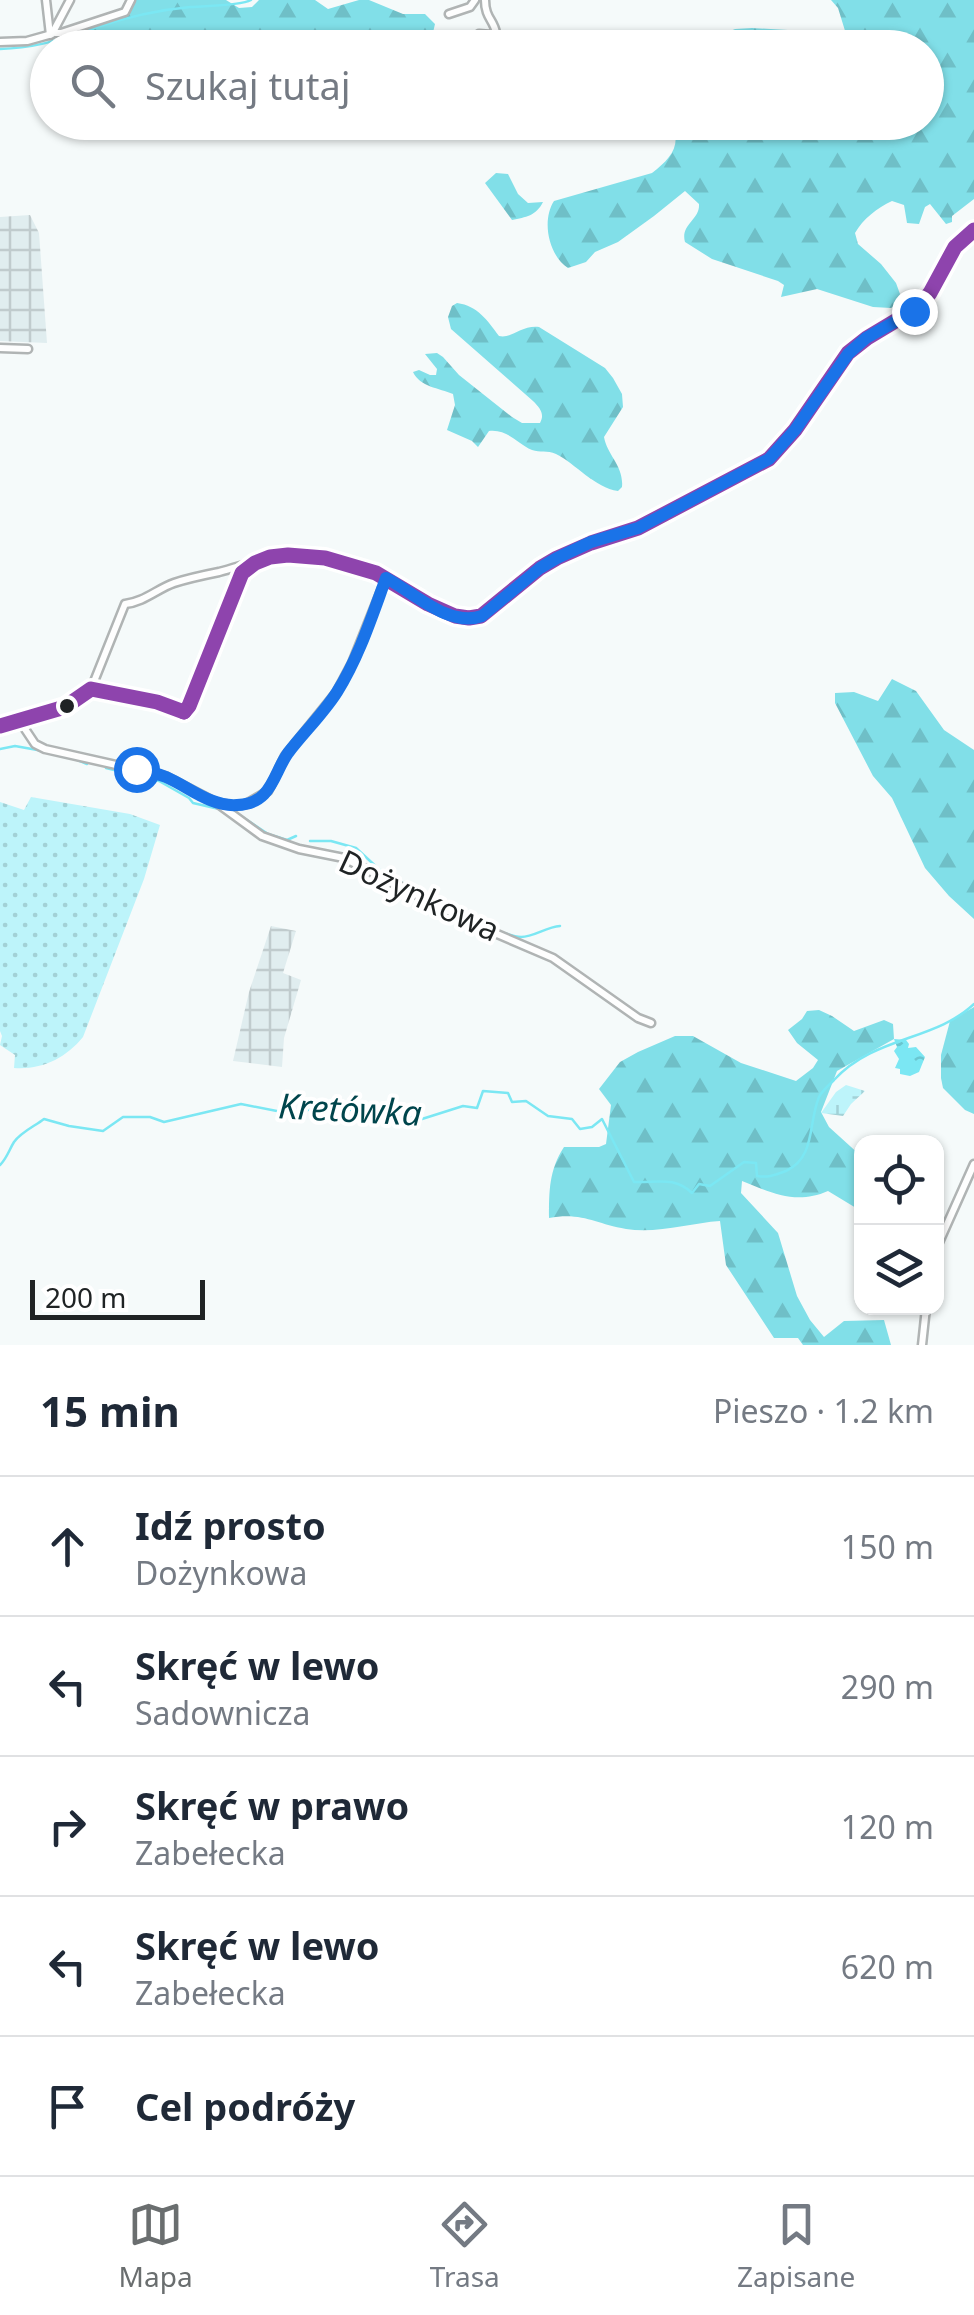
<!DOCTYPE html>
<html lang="pl">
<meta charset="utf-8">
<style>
:root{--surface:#fff;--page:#f2f2f3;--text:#1f2937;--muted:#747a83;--line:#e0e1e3;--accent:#6a6e6f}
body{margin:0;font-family:"Noto Sans",sans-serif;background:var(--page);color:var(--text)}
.controls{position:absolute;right:30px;bottom:30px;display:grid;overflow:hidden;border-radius:20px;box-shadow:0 2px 8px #0004}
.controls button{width:90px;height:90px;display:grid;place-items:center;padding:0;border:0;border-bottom:2px solid var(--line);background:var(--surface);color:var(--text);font:50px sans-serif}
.scale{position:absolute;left:30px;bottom:25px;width:175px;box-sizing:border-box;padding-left:10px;border:5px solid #1f2324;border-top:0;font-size:28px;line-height:35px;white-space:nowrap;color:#1f2324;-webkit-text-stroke:8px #fff;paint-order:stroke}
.stop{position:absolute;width:30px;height:30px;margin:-22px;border:8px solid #1a73e8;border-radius:50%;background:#fff}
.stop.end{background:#1a73e8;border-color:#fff;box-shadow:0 2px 10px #0008}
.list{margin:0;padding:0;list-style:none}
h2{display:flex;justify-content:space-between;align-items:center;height:130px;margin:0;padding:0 40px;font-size:42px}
h2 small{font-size:32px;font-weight:400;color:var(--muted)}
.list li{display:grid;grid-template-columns:65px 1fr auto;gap:30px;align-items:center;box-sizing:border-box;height:140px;padding:0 40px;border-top:2px solid var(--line)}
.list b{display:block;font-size:38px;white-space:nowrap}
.list p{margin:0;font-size:32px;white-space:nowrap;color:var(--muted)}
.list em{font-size:32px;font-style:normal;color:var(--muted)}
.icon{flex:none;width:55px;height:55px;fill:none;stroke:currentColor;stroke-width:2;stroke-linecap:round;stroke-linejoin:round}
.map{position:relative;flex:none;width:974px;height:1345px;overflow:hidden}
.search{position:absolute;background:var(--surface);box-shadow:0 2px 8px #0004;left:30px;right:30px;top:30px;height:110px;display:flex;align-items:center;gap:25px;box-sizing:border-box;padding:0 35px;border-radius:55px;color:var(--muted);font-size:38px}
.sheet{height:830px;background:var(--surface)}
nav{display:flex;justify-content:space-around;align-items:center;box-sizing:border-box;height:140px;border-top:2px solid var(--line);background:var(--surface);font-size:28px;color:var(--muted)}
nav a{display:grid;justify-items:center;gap:5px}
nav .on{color:var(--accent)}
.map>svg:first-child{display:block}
.industrial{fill:url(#industrial-grid)}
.grass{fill:url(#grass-dots)}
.forest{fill:url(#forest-firs)}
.wetland{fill:url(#wetland-marsh)}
.water{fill:url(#water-ripples)}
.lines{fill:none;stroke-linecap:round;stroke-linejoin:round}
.stream{stroke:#7be7f3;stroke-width:2.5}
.minor-casing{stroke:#b0b4b4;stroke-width:11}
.minor{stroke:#fefefe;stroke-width:6}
.bus-1-casing{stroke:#fff;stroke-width:22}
.bus-1{stroke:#8e44ad;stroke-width:15}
.route{stroke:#1a73e8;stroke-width:12}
.bus-dot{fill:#1f2324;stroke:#fff;stroke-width:4}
.labels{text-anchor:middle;stroke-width:8;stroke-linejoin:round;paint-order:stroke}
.street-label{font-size:32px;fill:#1f2324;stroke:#fff}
.water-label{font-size:35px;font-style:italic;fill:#00454c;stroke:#fff}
</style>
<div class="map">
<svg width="974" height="1345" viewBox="0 0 974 1345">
<defs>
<pattern id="industrial-grid" width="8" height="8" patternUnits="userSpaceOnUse" patternTransform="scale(2.5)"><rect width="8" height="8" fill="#e0edef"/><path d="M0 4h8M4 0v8" fill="none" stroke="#c0cbcd"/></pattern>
<pattern id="grass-dots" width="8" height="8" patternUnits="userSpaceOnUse" patternTransform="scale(2.5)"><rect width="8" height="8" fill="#bdf4fa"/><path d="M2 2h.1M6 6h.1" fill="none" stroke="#a2d1d6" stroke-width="1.8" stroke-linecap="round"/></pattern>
<pattern id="forest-firs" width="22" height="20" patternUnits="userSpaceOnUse" patternTransform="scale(2.5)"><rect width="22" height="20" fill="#81dfe8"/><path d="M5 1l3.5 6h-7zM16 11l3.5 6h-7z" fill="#6fbfc7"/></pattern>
<pattern id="wetland-marsh" width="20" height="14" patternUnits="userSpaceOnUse" patternTransform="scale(2.5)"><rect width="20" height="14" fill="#bdf4fa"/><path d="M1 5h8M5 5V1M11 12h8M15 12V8" fill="none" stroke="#a2d1d6"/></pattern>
<pattern id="water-ripples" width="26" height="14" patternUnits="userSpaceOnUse" patternTransform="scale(2.5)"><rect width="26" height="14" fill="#7be7f3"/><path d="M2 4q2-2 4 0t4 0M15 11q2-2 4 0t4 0" fill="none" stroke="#6ac6d0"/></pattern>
</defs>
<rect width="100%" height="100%" fill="#f5fafa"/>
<!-- industrial -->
<g class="industrial">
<polygon points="30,215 39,233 47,343 0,341 0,217"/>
<polygon points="271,926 296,931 283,973 301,980 284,1038 282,1067 233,1061 249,992"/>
</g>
<!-- grass -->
<path class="grass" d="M31 797 130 814 160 825 144 879 83 1037C66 1058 42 1070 14 1068L15 1055 0 1045 2 1036 0 1031V802L24 810Z"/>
<!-- forest -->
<g class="forest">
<path d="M136 0H226L239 8 252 7 259 0H315L328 9 359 0H369L403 14H425L435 24 431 41 424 44 380 37 361 38 360 48 308 47V41L282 30 275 32 259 47H82L84 44 79 41 76 32C97 23 125 22 136 0Z"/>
<path d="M831 0H974V199L952 216V222L946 224 930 204 925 207 919 224 907 223 904 205 892 201C877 208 863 219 855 233L858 244 881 264 896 283 900 294 896 305 891 308 873 307 817 289 781 297 784 285 778 281 712 259 685 242C680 224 700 220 699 204L685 191 654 216 618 242 595 252 586 262 568 268C549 256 541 221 554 201L652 173C670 159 683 145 671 123L715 122 725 125 727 122H926V48L850 47 838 8Z"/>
<polygon points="752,28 788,30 811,47 693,47 735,29"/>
<path d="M585 123 586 122 648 123C629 137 600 151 585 123Z"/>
<path d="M496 173 508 174 518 194 528 203 543 202C536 216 526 217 512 220L485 183Z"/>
<path d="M457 303C478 306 487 320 499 336 512 339 521 325 539 327L605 368 613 378 622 394 623 407 604 437C607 455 624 466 622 487L618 491C595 488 576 464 556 454 547 450 540 453 532 450 516 443 508 429 489 431L478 447 472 441 447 430 455 405 453 394C439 388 420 387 413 372L419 370 430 375H436L437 369 425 354 437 353 443 357 459 375 512 417 522 423H540C545 414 540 408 533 401L451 329 448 317 452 306Z"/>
<polygon points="892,679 916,691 944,730 974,750 974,919 949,896 925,868 892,798 873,776 835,703 835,693 854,692 878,701"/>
<polygon points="974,1007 974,1114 965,1110 943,1088 941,1078 941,1055 950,1021"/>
<path d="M819 1010 832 1016 854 1031 884 1020 893 1024 894 1039 837 1071 821 1112 829 1127 861 1156V1211L828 1191C796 1205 772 1193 742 1181L741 1193 778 1233 797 1296 810 1320 824 1337 844 1321 884 1320 891 1345H803L798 1338H774L726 1265 720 1221C690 1223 657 1234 626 1229 595 1224 583 1212 549 1218 549 1191 549 1170 564 1147H599L606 1144 611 1105 599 1089 620 1062 638 1052 675 1036H693L741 1063 796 1081 813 1068 818 1060 797 1043 788 1030 802 1019 807 1011Z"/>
</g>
<!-- wetland -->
<polygon class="wetland" points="846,1085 865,1091 851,1104 843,1116 821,1113 836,1092"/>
<!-- water -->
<polygon class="water" points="894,1039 906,1040 909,1044 908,1048 916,1047 925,1057 919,1072 910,1076 900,1074 900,1069 895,1068 899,1059 894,1051 897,1047"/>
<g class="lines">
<!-- stream -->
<g class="stream">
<path d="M0 49C37 48 57 40 91 29 123 18 157 10 190 7 205 6 240 6 251 0"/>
<polyline points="0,749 15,746 43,751"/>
<polyline points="70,757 87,764"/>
<polyline points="106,768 159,781 189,798 193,803 219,809"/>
<polyline points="235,812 268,834 287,840 296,836"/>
<polyline points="310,841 331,841 356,848 382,872 433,899"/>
<path d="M445 906C463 914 502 936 521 937 534 937 546 927 560 926"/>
<path d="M0 1165C7 1158 9 1150 14 1142 21 1132 35 1126 44 1119L69 1126 103 1131 123 1117H150L164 1122 241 1104 287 1113 328 1107 422 1119 463 1106 477 1108 483 1091 508 1093 512 1102 526 1101 548 1116 572 1119 580 1129 592 1127 602 1119 634 1182C657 1183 674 1176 692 1193L699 1184 710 1186 744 1162 756 1163 757 1176C768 1178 775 1175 786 1171 816 1157 808 1123 819 1097 822 1091 829 1085 834 1080 874 1036 935 1041 974 1004"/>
</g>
<defs>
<g id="minor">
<polyline points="46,0 50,35"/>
<polyline points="449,14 470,7 475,0"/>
<polyline points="55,33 61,33 125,12 131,0"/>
<path d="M479 34 492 35 496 33C494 20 485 18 485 0"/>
<polyline points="0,42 27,41 52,34 70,0"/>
<polyline points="0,348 28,349"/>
<path d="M91 689 125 604C144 602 157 589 174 583 189 578 204 575 219 572 253 563 281 550 317 557 337 561 358 565 377 573 406 586 450 629 481 616L540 568 557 558 591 543 638 528 769 459 795 430 848 353 867 338 917 308 930 293 955 247 974 230"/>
<polyline points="19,720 35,744 45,749 165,776 217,803 262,836 299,849 344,858 476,925 553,958 638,1018 651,1023"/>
<polyline points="0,726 52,712 65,707 91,689 157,702 184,712 189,706 242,573 251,564"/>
<polyline points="219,803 235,806 246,804 268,791 285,756 336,693 352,663 386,578"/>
<polyline points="936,1249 974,1164"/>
<polyline points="922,1345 926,1308"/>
</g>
</defs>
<!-- minor casing -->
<use href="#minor" class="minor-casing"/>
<!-- minor -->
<use href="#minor" class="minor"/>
<defs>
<g id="bus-1">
<polyline points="184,712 189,706 242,573 255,563 270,557 288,555 325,558 376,573 428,604 455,616 469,618 481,616 540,568 557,558 591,543 638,528 769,459 795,430 848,353 867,338 917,308 930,293 955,247 974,230"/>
<polyline points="0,726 65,707 91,689 157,702 184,712"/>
</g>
</defs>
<!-- bus-1 casing -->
<use href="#bus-1" class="bus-1-casing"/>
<!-- bus-1 -->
<use href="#bus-1" class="bus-1"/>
</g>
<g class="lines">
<!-- route -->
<path class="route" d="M136 769C146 771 156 773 166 777 189 787 211 807 237 805 272 804 273 774 288 753 304 732 323 714 337 692 359 657 372 616 386 578 413 592 449 628 482 616L540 568 557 558 591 542 638 528 769 459 795 430 848 354 866 338 914 311"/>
</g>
<!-- markers -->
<circle class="bus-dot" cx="67" cy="706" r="9"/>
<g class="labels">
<!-- street labels -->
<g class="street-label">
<text transform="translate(419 896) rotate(25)" y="11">Dożynkowa</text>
</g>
<!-- water labels -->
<g class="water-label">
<text transform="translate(350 1110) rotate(3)" y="12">Kretówka</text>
</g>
</g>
</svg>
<div class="controls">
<button><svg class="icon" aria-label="locate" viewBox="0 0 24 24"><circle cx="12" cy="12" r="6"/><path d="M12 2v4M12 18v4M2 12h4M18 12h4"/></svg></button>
<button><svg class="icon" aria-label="layers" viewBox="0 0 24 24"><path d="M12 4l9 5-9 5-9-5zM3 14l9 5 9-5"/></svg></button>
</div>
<div class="scale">200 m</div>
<div class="stop" style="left:136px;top:769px"></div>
<div class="stop end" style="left:914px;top:311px"></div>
<div class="search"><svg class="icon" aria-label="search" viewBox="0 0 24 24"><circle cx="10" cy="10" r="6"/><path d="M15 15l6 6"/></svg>Szukaj tutaj</div>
</div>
<section class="sheet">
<h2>15 min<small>Pieszo · 1.2 km</small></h2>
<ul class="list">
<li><svg class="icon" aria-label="ahead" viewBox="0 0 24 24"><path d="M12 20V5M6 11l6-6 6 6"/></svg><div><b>Idź prosto</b><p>Dożynkowa</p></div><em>150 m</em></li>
<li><svg class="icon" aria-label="left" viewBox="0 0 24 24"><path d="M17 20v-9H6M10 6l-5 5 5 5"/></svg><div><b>Skręć w lewo</b><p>Sadownicza</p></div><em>290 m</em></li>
<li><svg class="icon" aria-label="right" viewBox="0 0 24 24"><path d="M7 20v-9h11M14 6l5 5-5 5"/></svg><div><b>Skręć w prawo</b><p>Zabełecka</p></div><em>120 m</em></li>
<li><svg class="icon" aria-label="left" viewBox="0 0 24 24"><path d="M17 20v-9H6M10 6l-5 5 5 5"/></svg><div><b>Skręć w lewo</b><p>Zabełecka</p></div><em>620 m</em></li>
<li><svg class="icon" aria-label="arrive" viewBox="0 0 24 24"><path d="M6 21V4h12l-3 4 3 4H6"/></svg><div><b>Cel podróży</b></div></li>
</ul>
</section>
<nav>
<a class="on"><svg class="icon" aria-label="map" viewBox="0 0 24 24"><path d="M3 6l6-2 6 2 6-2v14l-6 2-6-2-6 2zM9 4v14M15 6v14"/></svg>Mapa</a>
<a><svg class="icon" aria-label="directions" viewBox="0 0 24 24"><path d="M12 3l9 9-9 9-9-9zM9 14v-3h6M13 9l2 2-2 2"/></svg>Trasa</a>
<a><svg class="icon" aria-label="saved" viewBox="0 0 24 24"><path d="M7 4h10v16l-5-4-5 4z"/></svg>Zapisane</a>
</nav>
